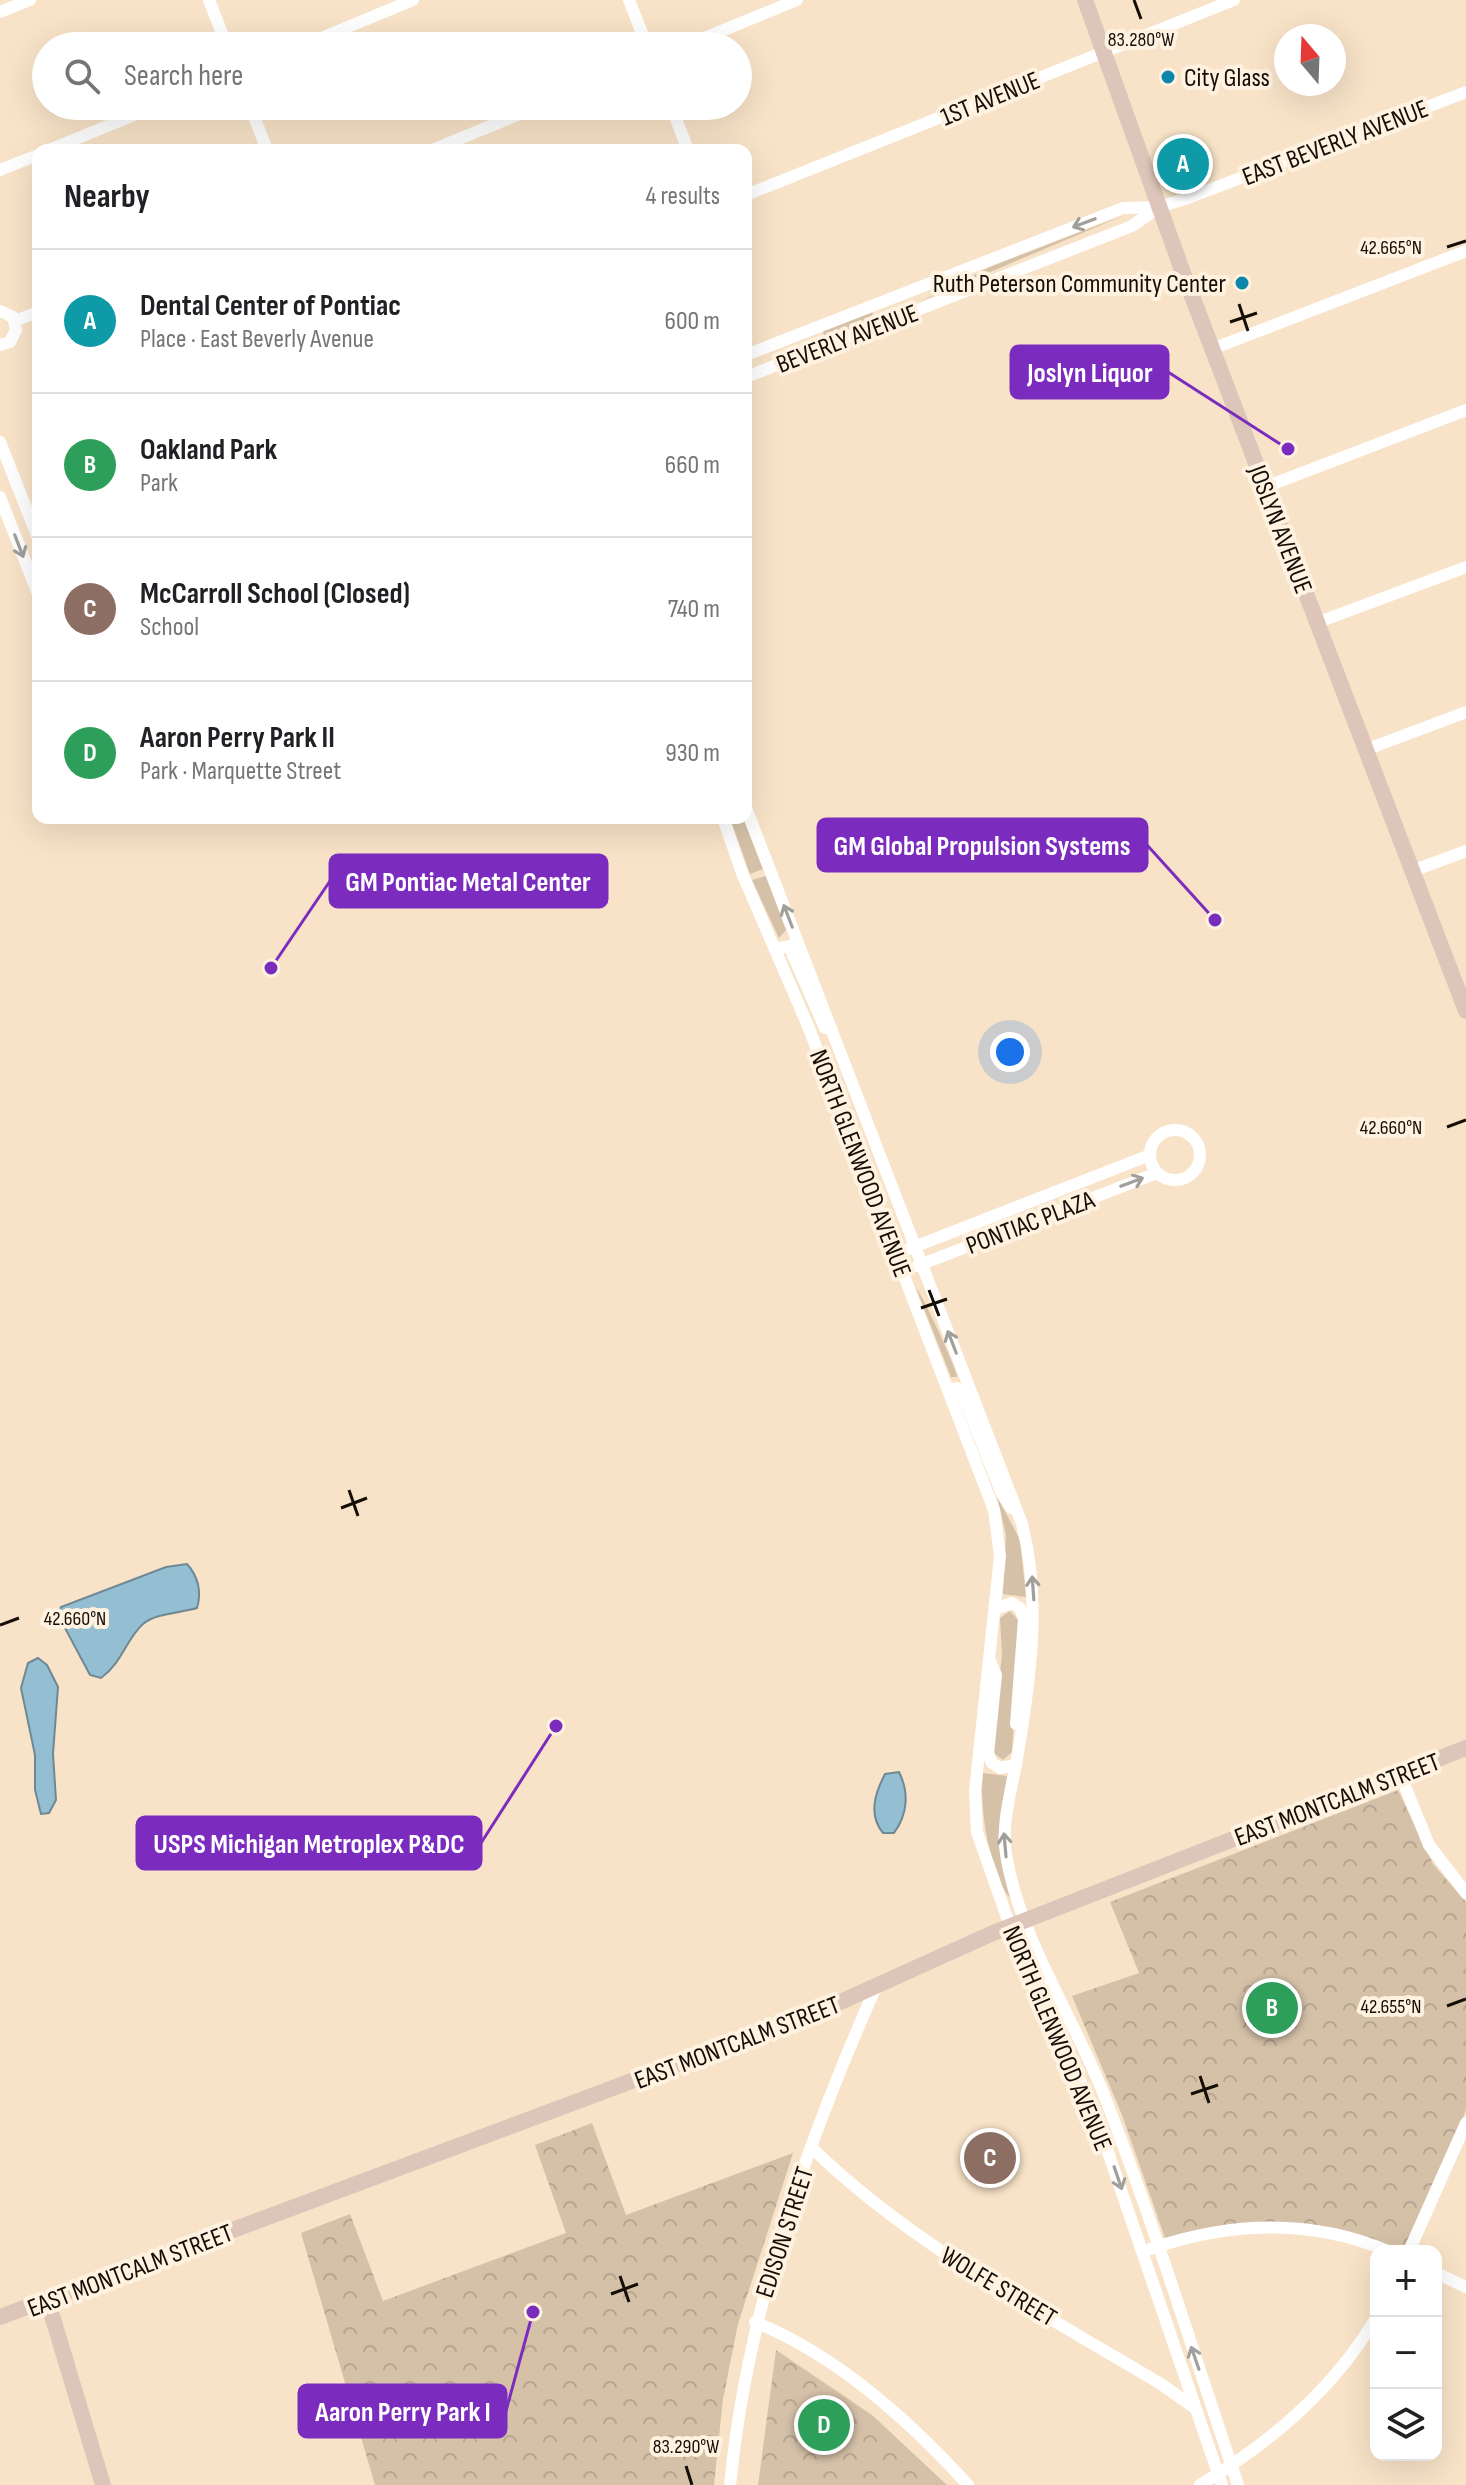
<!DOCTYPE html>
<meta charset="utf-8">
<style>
:root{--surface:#fff;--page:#f2f2f2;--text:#202124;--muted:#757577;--line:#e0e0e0;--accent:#1a73e8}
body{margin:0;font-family:"Sofia Sans Condensed",sans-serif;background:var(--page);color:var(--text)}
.controls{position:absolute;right:24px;bottom:24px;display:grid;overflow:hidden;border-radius:16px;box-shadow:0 8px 32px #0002}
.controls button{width:72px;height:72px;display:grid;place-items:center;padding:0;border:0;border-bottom:2px solid var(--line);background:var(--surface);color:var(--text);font:40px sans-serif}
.compass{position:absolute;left:1274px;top:24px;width:72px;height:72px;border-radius:50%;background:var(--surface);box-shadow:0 8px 32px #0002;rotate:341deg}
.you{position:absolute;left:1010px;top:1052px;width:28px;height:28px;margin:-20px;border:6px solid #fff;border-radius:50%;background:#1a73e8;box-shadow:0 0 0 12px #1a73e833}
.badge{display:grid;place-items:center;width:52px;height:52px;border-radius:50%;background:var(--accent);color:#fff;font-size:26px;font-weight:700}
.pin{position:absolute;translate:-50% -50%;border:4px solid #fff;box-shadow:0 2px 8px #0006}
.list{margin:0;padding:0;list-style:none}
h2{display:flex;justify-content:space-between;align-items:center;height:104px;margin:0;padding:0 32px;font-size:34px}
h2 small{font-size:26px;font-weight:400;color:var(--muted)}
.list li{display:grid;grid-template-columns:52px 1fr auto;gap:24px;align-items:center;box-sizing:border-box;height:144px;padding:0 32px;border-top:2px solid var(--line)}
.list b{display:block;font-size:30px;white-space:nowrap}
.list p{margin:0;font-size:26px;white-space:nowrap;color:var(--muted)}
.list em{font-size:26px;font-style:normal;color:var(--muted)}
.icon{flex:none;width:44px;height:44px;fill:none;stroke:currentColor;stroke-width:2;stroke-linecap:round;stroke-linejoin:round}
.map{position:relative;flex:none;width:1466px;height:2485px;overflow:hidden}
.search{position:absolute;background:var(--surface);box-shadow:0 8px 32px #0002;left:32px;top:32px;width:720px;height:88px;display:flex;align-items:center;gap:20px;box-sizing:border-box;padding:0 28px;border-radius:44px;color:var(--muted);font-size:30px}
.panel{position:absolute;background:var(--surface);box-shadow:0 8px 32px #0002;left:32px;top:144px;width:720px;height:680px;border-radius:16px}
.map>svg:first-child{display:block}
.green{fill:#d5c1a8}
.forest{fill:url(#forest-crowns)}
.water{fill:#94bed1;stroke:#6e8994;stroke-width:2}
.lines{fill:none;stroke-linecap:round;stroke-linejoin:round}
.street{stroke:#fff;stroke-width:12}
.secondary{stroke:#ddc6b9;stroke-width:16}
.oneway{stroke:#a19f9b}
.ticks{fill:none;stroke:#150e06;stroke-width:3}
.poi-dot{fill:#0e85aa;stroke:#fff2e1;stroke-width:3}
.labels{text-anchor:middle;stroke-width:8;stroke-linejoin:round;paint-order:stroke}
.poi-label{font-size:26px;fill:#150e06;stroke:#fff2e1;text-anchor:start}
.street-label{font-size:26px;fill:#150e06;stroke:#fff2e1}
.ticks-label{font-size:20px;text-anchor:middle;fill:#150e06;stroke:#fff2e1;stroke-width:8;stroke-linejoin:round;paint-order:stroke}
.leader{fill:none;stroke:#7b2cbf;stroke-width:3}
.callout-dot{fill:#7b2cbf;stroke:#fff2e1;stroke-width:3}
.callout{fill:#7b2cbf;stroke:#7b2cbf;stroke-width:3}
.callout-label{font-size:28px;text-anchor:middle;font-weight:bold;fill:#fff}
</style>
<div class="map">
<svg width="1466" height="2485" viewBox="0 0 1466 2485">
<defs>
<pattern id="forest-crowns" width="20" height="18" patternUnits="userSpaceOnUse" patternTransform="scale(2)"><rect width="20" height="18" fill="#d5c1a8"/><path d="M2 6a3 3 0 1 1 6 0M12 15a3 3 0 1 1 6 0" fill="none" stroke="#b6a58f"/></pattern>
</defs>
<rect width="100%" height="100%" fill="#f8e3c8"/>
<!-- green -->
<g class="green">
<polygon points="1125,215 919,302 992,266"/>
<polygon points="872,312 875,320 824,338 823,331"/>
<polygon points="730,818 743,818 763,869 750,874"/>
<polygon points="766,876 786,930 779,938 752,880"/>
<path d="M916 1288C921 1292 956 1367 957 1377H951Z"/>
<polygon points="997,1496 1020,1540 1026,1597 1003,1594 1006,1535"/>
<polygon points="1010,1611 1020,1622 1012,1752 1003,1760 995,1754 992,1743 1002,1655 1000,1618"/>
<path d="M983 1773 1007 1776 998 1839 1010 1898C989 1873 979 1805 983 1773Z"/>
</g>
<!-- forest -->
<g class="forest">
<path d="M1398 1790 1433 1864 1466 1902V2110L1405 2247 1397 2249C1320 2216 1245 2216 1165 2238L1122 2115 1072 1996 1139 1973 1110 1902Z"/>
<polygon points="592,2123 626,2215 793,2153 738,2324 723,2399 714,2485 375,2485 301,2233 350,2214 383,2301 566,2233 535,2145"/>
<polygon points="776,2350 872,2415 947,2485 758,2485"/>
</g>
<!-- water -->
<g class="water">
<path d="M187 1564C198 1576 202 1592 197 1608 181 1613 156 1613 143 1624 126 1639 123 1662 101 1678L90 1675 58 1615 61 1607 166 1567Z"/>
<polygon points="38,1658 47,1665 58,1687 53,1754 56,1800 49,1813 41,1814 35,1790 35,1755 21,1688 28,1663"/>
<path d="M899 1772C909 1792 908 1814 894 1833H883C868 1815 875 1793 885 1774Z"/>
</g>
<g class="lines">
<!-- street -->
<g class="street">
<polyline points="209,0 227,46"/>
<polyline points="629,0 647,46"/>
<polyline points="0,12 30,0"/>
<polyline points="302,46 413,0"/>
<polyline points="685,46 797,0"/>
<polyline points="250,106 267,150"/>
<polyline points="671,106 688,150"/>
<polyline points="49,150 156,106"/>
<polyline points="432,150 539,106"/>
<polyline points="0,170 38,155"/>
<polyline points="746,195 1234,0"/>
<polyline points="0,311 13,317 16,330 10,342 0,345"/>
<polyline points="15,321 38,312"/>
<polyline points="1212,349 1466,251"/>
<polyline points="746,355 1123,208 1159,207 1188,198 1466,92"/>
<polyline points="746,377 1132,226 1159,207"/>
<polyline points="0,442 38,538"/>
<polyline points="1265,487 1466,410"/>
<polyline points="0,497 38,594"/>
<polyline points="1316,623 1466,567"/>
<polyline points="1365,750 1466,712"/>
<path d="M746 808 1022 1524C1042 1600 1030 1682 1017 1759 1011 1793 1000 1825 1007 1860 1022 1942 1074 2018 1104 2095 1154 2223 1194 2355 1238 2485"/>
<polyline points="723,818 742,873 808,1026 994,1510 1000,1556 975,1791 977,1832 1010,1926 1095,2114 1222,2485"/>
<polyline points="1412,871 1466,851"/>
<polyline points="775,949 789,946 825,1028"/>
<circle cx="1175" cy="1155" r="25"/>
<polyline points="896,1254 1150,1155"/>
<polyline points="917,1266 1157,1173"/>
<polyline points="949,1390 957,1388 962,1393 1002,1494 1011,1508"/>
<polyline points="995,1609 1012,1603 1020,1608 1024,1619 1016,1724"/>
<polyline points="990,1661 996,1675 988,1754 992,1763 1000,1768 1016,1765"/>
<polyline points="1400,1774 1429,1845 1466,1893"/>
<path d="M812 2148C914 2247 1041 2312 1161 2384L1195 2408"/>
<path d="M1150 2249C1229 2222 1310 2218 1388 2251"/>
<polyline points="1409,2251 1466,2123"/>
<polyline points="1436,2273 1466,2287"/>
<path d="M755 2322C836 2355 910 2421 968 2485"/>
<path d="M730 2485C747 2312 805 2147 875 1989"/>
<path d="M1200 2485C1271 2442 1333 2390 1376 2318"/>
</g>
<!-- secondary -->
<g class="secondary">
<polyline points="1085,0 1182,270 1466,1011"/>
<polyline points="48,2302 103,2485"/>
<polyline points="0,2317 827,2008 993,1933 1466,1748"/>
</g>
</g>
<!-- one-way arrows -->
<defs><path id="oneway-shaft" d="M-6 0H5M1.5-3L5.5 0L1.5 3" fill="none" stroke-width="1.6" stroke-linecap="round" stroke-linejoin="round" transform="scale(2)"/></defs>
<g class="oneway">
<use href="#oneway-shaft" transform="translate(1084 223) rotate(159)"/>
<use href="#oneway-shaft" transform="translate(19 546) rotate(69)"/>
<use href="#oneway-shaft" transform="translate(788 916) rotate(-111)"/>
<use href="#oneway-shaft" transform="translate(1132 1182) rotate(-21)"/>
<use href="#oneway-shaft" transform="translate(952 1342) rotate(-111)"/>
<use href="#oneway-shaft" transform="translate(1033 1588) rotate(-94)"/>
<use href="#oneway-shaft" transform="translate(1005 1845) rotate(-95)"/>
<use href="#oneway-shaft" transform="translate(1118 2178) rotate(71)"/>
<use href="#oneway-shaft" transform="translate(1195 2358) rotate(-109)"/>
</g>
<!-- ticks -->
<path class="ticks" d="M1134 0 1141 19M1447 247 1466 241M1239 304 1248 331M1230 322 1257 313M1447 1127 1466 1120M929 1290 939 1316M921 1308 947 1299M349 1490 358 1516M341 1508 367 1498M0 1625 19 1618M1447 2006 1466 1999M1200 2076 1209 2103M1191 2094 1218 2085M620 2276 629 2302M611 2294 638 2284M686 2466 692 2485"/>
<!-- markers -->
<g class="poi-dot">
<circle cx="1168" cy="77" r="8"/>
<circle cx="1242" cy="283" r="8"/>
</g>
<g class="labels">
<!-- poi labels -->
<g class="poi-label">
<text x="1184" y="86">City Glass</text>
<text x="1226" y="292" text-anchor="end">Ruth Peterson Community Center</text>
</g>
<!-- street labels -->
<g class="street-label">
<text transform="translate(990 98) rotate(-22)" y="9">1ST AVENUE</text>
<text transform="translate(1335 142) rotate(-21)" y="9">EAST BEVERLY AVENUE</text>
<text transform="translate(847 338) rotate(-21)" y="9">BEVERLY AVENUE</text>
<text transform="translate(1281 529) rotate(69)" y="9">JOSLYN AVENUE</text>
<text transform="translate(861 1163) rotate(69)" y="9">NORTH GLENWOOD AVENUE</text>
<text transform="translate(1030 1222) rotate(-21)" y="9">PONTIAC PLAZA</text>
<text transform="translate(1337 1799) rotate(-21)" y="9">EAST MONTCALM STREET</text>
<text transform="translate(1058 2038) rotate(67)" y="9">NORTH GLENWOOD AVENUE</text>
<text transform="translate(737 2042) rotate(-21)" y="9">EAST MONTCALM STREET</text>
<text transform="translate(784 2232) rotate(-72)" y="9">EDISON STREET</text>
<text transform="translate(130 2270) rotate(-21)" y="9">EAST MONTCALM STREET</text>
<text transform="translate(999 2286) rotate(31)" y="9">WOLFE STREET</text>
</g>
</g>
<g class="ticks-label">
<text x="1141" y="46">83.280°W</text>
<text x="1391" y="254">42.665°N</text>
<text x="1391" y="1134">42.660°N</text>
<text x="75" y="1625">42.660°N</text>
<text x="1391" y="2013">42.655°N</text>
<text x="686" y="2453">83.290°W</text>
</g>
<!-- callouts -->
<path class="leader" d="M1288 449L1168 372M1215 920L1147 845M271 968L330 881M556 1726L481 1843M533 2312L506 2411"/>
<g class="callout-dot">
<circle cx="1288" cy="449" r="8"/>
<circle cx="1215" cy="920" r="8"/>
<circle cx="271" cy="968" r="8"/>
<circle cx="556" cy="1726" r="8"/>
<circle cx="533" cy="2312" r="8"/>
</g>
<g class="callout">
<rect x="1011" y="346" width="157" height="52" rx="8"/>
<rect x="818" y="819" width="329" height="52" rx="8"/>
<rect x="330" y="855" width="277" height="52" rx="8"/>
<rect x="137" y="1817" width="344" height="52" rx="8"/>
<rect x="299" y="2385" width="207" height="52" rx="8"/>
</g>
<g class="callout-label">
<text x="1090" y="382">Joslyn Liquor</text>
<text x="982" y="855">GM Global Propulsion Systems</text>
<text x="468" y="891">GM Pontiac Metal Center</text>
<text x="309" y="1853">USPS Michigan Metroplex P&amp;DC</text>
<text x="403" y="2421">Aaron Perry Park I</text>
</g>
</svg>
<div class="controls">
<button>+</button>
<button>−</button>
<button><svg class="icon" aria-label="layers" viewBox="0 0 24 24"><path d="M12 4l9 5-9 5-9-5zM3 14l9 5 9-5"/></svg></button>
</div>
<svg class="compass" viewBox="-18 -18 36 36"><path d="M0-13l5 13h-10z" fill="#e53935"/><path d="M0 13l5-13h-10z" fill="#757577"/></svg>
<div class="you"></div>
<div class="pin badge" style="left:1183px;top:164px;background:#0f9aa8">A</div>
<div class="pin badge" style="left:1272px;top:2008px;background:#2e9e5b">B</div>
<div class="pin badge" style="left:990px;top:2158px;background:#8d6e63">C</div>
<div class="pin badge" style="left:824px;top:2425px;background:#2e9e5b">D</div>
<div class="search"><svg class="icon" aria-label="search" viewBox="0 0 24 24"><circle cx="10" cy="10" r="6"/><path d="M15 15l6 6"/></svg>Search here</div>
<section class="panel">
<h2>Nearby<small>4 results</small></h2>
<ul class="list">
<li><span class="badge" style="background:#0f9aa8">A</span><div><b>Dental Center of Pontiac</b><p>Place · East Beverly Avenue</p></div><em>600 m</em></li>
<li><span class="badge" style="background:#2e9e5b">B</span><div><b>Oakland Park</b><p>Park</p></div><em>660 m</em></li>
<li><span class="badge" style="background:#8d6e63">C</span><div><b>McCarroll School (Closed)</b><p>School</p></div><em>740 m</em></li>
<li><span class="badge" style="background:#2e9e5b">D</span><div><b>Aaron Perry Park II</b><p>Park · Marquette Street</p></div><em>930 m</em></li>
</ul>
</section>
</div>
